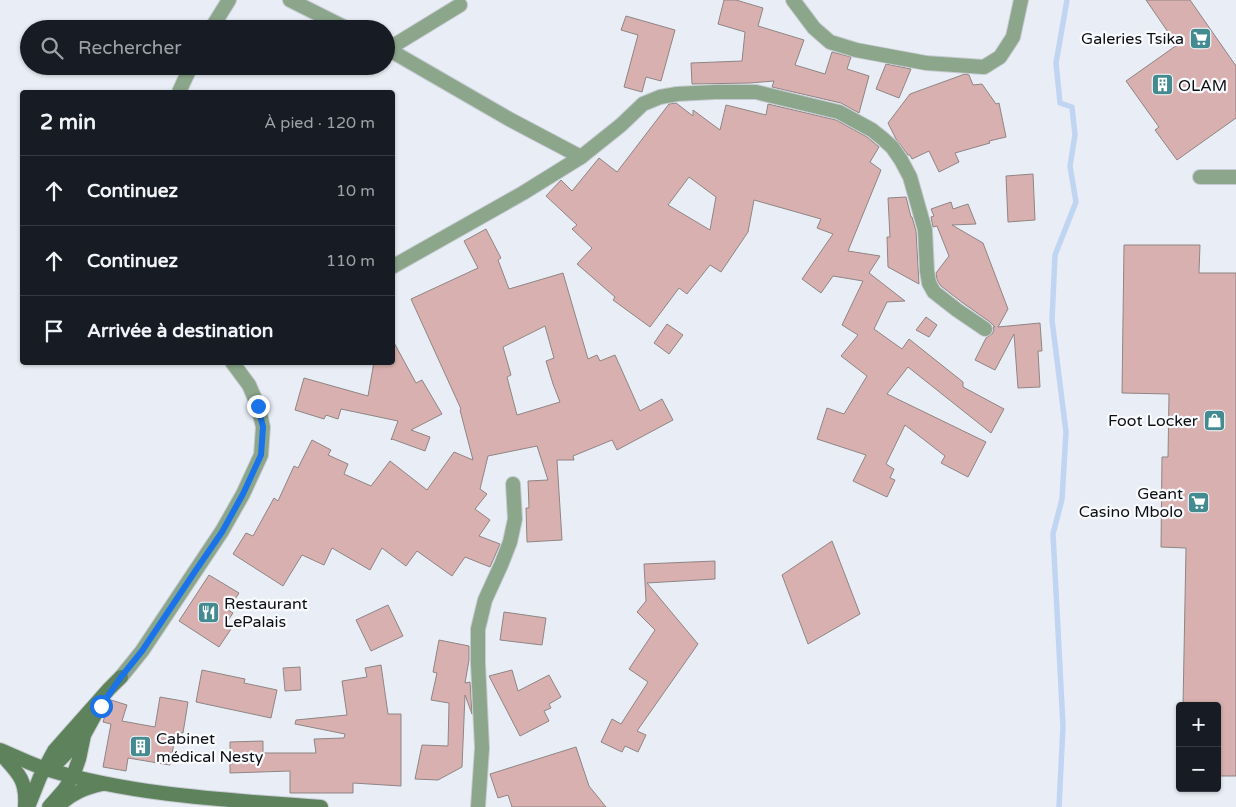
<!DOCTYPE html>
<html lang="fr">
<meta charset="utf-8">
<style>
:root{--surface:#171b24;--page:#242831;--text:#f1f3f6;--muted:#9ea1a6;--line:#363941}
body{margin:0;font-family:"Varela Round",sans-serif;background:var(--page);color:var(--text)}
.controls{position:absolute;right:15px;bottom:15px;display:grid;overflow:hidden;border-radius:5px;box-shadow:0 1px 4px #0004}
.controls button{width:45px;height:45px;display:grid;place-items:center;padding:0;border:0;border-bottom:1px solid var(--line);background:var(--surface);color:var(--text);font:25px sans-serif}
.stop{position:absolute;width:15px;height:15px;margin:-11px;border:4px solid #1a73e8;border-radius:50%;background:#fff}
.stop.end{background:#1a73e8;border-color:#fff;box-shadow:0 1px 5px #0008}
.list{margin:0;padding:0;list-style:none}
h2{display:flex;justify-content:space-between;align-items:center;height:65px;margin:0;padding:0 20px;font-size:21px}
h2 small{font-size:16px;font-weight:400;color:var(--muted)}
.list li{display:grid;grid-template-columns:32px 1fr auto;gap:15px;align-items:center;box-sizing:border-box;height:70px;padding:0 20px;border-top:1px solid var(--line)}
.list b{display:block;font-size:19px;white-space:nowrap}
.list em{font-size:16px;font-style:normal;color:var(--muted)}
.icon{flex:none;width:28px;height:28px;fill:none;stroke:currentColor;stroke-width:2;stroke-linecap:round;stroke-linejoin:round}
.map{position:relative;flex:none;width:1236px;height:807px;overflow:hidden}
.search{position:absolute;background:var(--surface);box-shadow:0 1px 4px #0004;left:20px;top:20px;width:375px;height:55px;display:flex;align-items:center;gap:12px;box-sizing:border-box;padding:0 18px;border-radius:28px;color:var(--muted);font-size:19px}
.panel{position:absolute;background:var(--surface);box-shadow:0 1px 4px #0004;left:20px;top:90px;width:375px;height:275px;border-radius:5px}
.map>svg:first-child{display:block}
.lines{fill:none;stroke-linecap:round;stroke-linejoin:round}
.stream{stroke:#c0d5f2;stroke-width:5.5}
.building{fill:#d8b0af;stroke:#8f8585;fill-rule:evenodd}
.minor-casing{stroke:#c6cad1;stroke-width:16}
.tertiary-casing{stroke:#c6cad1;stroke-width:16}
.secondary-casing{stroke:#c6cad1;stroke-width:16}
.minor{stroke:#8ca68b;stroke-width:14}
.tertiary{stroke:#8ca68b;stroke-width:14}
.secondary{stroke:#5d825c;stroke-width:14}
.route{stroke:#1a73e8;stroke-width:6}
.labels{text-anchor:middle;stroke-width:4.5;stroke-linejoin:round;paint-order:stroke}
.poi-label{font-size:16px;fill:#0d0f11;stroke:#f9fbff;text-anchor:end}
</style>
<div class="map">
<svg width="1236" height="807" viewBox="0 0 1236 807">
<rect width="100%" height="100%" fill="#e9eef6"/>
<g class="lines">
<!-- stream -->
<polyline class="stream" points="1059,807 1063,726 1053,534 1062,499 1066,432 1052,320 1055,255 1076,202 1070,166 1075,135 1072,107 1060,103 1056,63 1067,0"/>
</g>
<!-- building -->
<g class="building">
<polygon points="724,0 736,0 763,8 758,26 804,40 795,65 825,74 832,52 851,57 847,69 869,76 859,113 841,103 772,87 774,81 750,83 692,84 691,63 742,61 745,32 718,24"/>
<polygon points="1146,0 1190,0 1236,66 1236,118 1177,160 1155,130 1159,127 1126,81 1177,45"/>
<polygon points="626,16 675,30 661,81 646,77 642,92 624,87 638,35 621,30"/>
<polygon points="886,64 911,69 899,98 876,89"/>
<polygon points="965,74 969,75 973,85 982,84 996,104 999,103 1006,137 989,141 990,143 955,153 959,162 939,172 929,151 912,159 910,155 908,155 896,139 888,123 910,94"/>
<path d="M676 103 693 116V110L720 130 726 105 766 115 768 104 836 120 867 137 879 147 870 162 881 170 848 251 880 256 869 273 905 301 887 302 874 329 902 349 909 339 963 382V387L1004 409 991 433 908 367 887 394 986 442 968 477 941 463 945 456 905 425 886 464 894 469 890 478 895 480 887 497 853 481 866 455 817 439 827 408 844 414 867 376 841 356 858 335 842 325 863 281 833 276 821 293 802 279 833 234 817 228 821 219 754 200 748 232 721 272 710 265 687 294 679 288 650 327 613 300 615 297 577 264 592 248 572 229 577 225 546 196 561 180 572 191 599 158 617 172 669 104ZM689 177 716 197 710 230 668 205Z"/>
<polygon points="1033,174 1035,220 1008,222 1006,176"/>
<polygon points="906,197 911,217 912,217 916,231 919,284 888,267 887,237 890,237 888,198"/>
<polygon points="951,202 953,209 968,204 976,224 952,225 983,243 1008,309 998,327 1040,323 1042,351 1038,351 1040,387 1018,388 1014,334 995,370 975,360 986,338 992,334 994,330 993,327 995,327 990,322 963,303 941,286 937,280 936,273 949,256 937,226 933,227 931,217 934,216 931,209"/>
<path d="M486 229 501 258 498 260 509 289 563 273 588 359 597 355 600 361 615 355 640 411 662 399 673 420 617 450 612 440 573 456 574 460H557L562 540 527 542 526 508H529L528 481 548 480 537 446 488 456 480 489 487 494 475 509 490 520 479 536 500 544 490 567 465 557 452 576 417 551 406 566 382 548 370 570 332 548 324 565 302 555 283 586 233 554 246 533 253 536 274 498 278 501 294 466 298 468 312 440 331 450 328 455 348 464 344 474 371 486 390 461 427 490 454 452 473 460 460 410 461 409 411 299 478 268 464 241ZM545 326 554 358 546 361 553 384 560 402 517 415 507 377 511 375 503 347Z"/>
<polygon points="1124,245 1200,245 1199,273 1236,273 1236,776 1217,776 1217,706 1183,706 1186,548 1161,547 1162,457 1168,457 1169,394 1122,393"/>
<polygon points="926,317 937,325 929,337 916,330"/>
<polygon points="667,324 683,335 669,354 654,343"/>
<polygon points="392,339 416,383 422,380 442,414 411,430 430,437 425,451 392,439 391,440 398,421 341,409 338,419 326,415 324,419 295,410 304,378 368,396 374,362 392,362"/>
<polygon points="832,541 860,614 808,644 782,575"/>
<polygon points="715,561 715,579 647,583 698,644 637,731 646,735 638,752 625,746 622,752 601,742 612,719 621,724 648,682 629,669 655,630 637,612 646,601 644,564"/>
<polygon points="209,575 239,593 228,610 233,613 227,622 233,626 219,647 179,621"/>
<polygon points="388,605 403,636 371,651 356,620"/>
<polygon points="504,612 546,618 542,645 500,640"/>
<polygon points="439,640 469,646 469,660 465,683 470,682 472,714 465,695 462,767 438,780 415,779 422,745 448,746 449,703 431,700 437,673 433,672"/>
<polygon points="381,665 388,714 401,714 401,786 353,783 353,793 290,793 290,771 230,773 230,742 263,741 263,753 316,753 314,739 344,738 345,734 295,724 296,720 347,715 342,681 367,677 365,668"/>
<polygon points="300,667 301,690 285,691 283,668"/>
<polygon points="202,670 245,679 244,683 277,690 271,718 196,702"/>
<polygon points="512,670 518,691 549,675 561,697 549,704 551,708 544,711 549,721 520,736 489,676"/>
<polygon points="160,697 188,702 183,733 176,732 170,765 128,758 126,771 103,767 111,724 103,722 109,703 111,700 127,705 122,721 155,727"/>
<polygon points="576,747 589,786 606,807 512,807 508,795 498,798 490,774"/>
</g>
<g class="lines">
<defs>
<g id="minor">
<polyline points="290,0 348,29"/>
<polyline points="793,0 814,28 830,42 856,50 926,63 984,67 1000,57 1013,37 1021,0"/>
<polyline points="386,48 509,119 581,157"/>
<polyline points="388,49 460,5"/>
<polyline points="1200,177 1236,177"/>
<polyline points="392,267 523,193 581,157 621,125 643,104 660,97 677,94 715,92 756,92 839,112 872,130 882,138 892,147 901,160 910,177 925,230 927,271 929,283 934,292 957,310 985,329"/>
<polyline points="478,807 482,748 478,663 478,629 485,600 501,565 510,542 515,519 513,484"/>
</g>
<g id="tertiary">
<polyline points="211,29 229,0"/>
<polyline points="179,92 191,66"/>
<polyline points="121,677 142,651 222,531 243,494 261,455 263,427 258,406 249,385 232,362"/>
</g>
<g id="secondary">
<path d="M0 750C15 756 30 764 46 769 135 796 229 800 321 807"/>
<path d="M0 753C17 772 27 779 25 806"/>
<polyline points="45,768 55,765 83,736"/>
<path d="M59 805C73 793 84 788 102 784"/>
<polyline points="28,807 40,777 54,751 109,689 121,677"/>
<polyline points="49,807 64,790 73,776 79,759 84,735 95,715"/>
</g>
</defs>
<!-- minor casing -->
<use href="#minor" class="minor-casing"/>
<!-- tertiary casing -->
<use href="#tertiary" class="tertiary-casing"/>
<!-- secondary casing -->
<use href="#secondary" class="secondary-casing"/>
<!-- minor -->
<use href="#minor" class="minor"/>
<!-- tertiary -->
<use href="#tertiary" class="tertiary"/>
<!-- secondary -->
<use href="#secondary" class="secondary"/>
</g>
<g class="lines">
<!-- route -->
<polyline class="route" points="101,706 121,677 142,651 196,570 222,532 243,494 261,455 263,427 258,406"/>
</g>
<!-- icons -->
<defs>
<symbol id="supermarket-square" viewBox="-11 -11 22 22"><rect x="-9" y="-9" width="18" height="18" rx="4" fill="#448b91" stroke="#f9fbff"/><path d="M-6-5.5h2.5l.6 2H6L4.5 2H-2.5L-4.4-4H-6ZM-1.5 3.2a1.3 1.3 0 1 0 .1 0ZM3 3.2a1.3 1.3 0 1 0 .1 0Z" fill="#fff"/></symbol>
<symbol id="building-square" viewBox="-11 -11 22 22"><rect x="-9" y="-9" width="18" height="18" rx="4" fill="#448b91" stroke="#f9fbff"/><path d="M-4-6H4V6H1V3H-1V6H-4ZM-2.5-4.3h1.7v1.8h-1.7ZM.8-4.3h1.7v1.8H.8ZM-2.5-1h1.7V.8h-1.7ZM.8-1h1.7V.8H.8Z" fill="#fff"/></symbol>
<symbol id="shop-square" viewBox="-11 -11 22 22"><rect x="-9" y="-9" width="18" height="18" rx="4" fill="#448b91" stroke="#f9fbff"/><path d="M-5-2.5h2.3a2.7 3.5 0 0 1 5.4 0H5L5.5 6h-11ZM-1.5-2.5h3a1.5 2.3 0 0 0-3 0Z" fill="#fff"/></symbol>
<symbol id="restaurant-square" viewBox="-11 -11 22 22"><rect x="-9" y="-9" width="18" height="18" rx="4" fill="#448b91" stroke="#f9fbff"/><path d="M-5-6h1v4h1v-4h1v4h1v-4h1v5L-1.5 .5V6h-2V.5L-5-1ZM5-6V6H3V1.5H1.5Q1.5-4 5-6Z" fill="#fff"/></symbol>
</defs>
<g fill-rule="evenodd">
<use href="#supermarket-square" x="1188" y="26" width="25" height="25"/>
<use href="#building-square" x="1150" y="72" width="25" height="25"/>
<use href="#shop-square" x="1202" y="408" width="25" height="25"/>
<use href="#supermarket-square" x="1186" y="490" width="25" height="25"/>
<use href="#restaurant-square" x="196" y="600" width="25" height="25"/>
<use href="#building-square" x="128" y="734" width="25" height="25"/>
</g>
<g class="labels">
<!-- poi labels -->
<g class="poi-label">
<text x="1184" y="44">Galeries Tsika</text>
<text x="1178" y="91" text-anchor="start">OLAM</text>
<text x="1198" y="426">Foot Locker</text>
<text x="1183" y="499">Geant<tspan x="1183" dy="18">Casino Mbolo</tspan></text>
<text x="224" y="609" text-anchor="start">Restaurant<tspan x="224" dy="18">LePalais</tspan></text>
<text x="156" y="744" text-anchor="start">Cabinet<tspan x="156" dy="18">médical Nesty</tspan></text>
</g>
</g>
</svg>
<div class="controls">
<button>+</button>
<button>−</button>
</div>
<div class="stop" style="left:101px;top:706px"></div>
<div class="stop end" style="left:258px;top:406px"></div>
<div class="search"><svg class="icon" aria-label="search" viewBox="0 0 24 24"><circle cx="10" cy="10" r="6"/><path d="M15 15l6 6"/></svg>Rechercher</div>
<section class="panel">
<h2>2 min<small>À pied · 120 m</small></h2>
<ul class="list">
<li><svg class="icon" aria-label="ahead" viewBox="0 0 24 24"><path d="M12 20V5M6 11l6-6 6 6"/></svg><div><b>Continuez</b></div><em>10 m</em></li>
<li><svg class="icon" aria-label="ahead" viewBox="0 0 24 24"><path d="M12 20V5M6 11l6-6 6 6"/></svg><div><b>Continuez</b></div><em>110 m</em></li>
<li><svg class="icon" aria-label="arrive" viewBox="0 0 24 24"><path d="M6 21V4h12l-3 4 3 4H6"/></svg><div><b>Arrivée à destination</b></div></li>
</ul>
</section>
</div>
